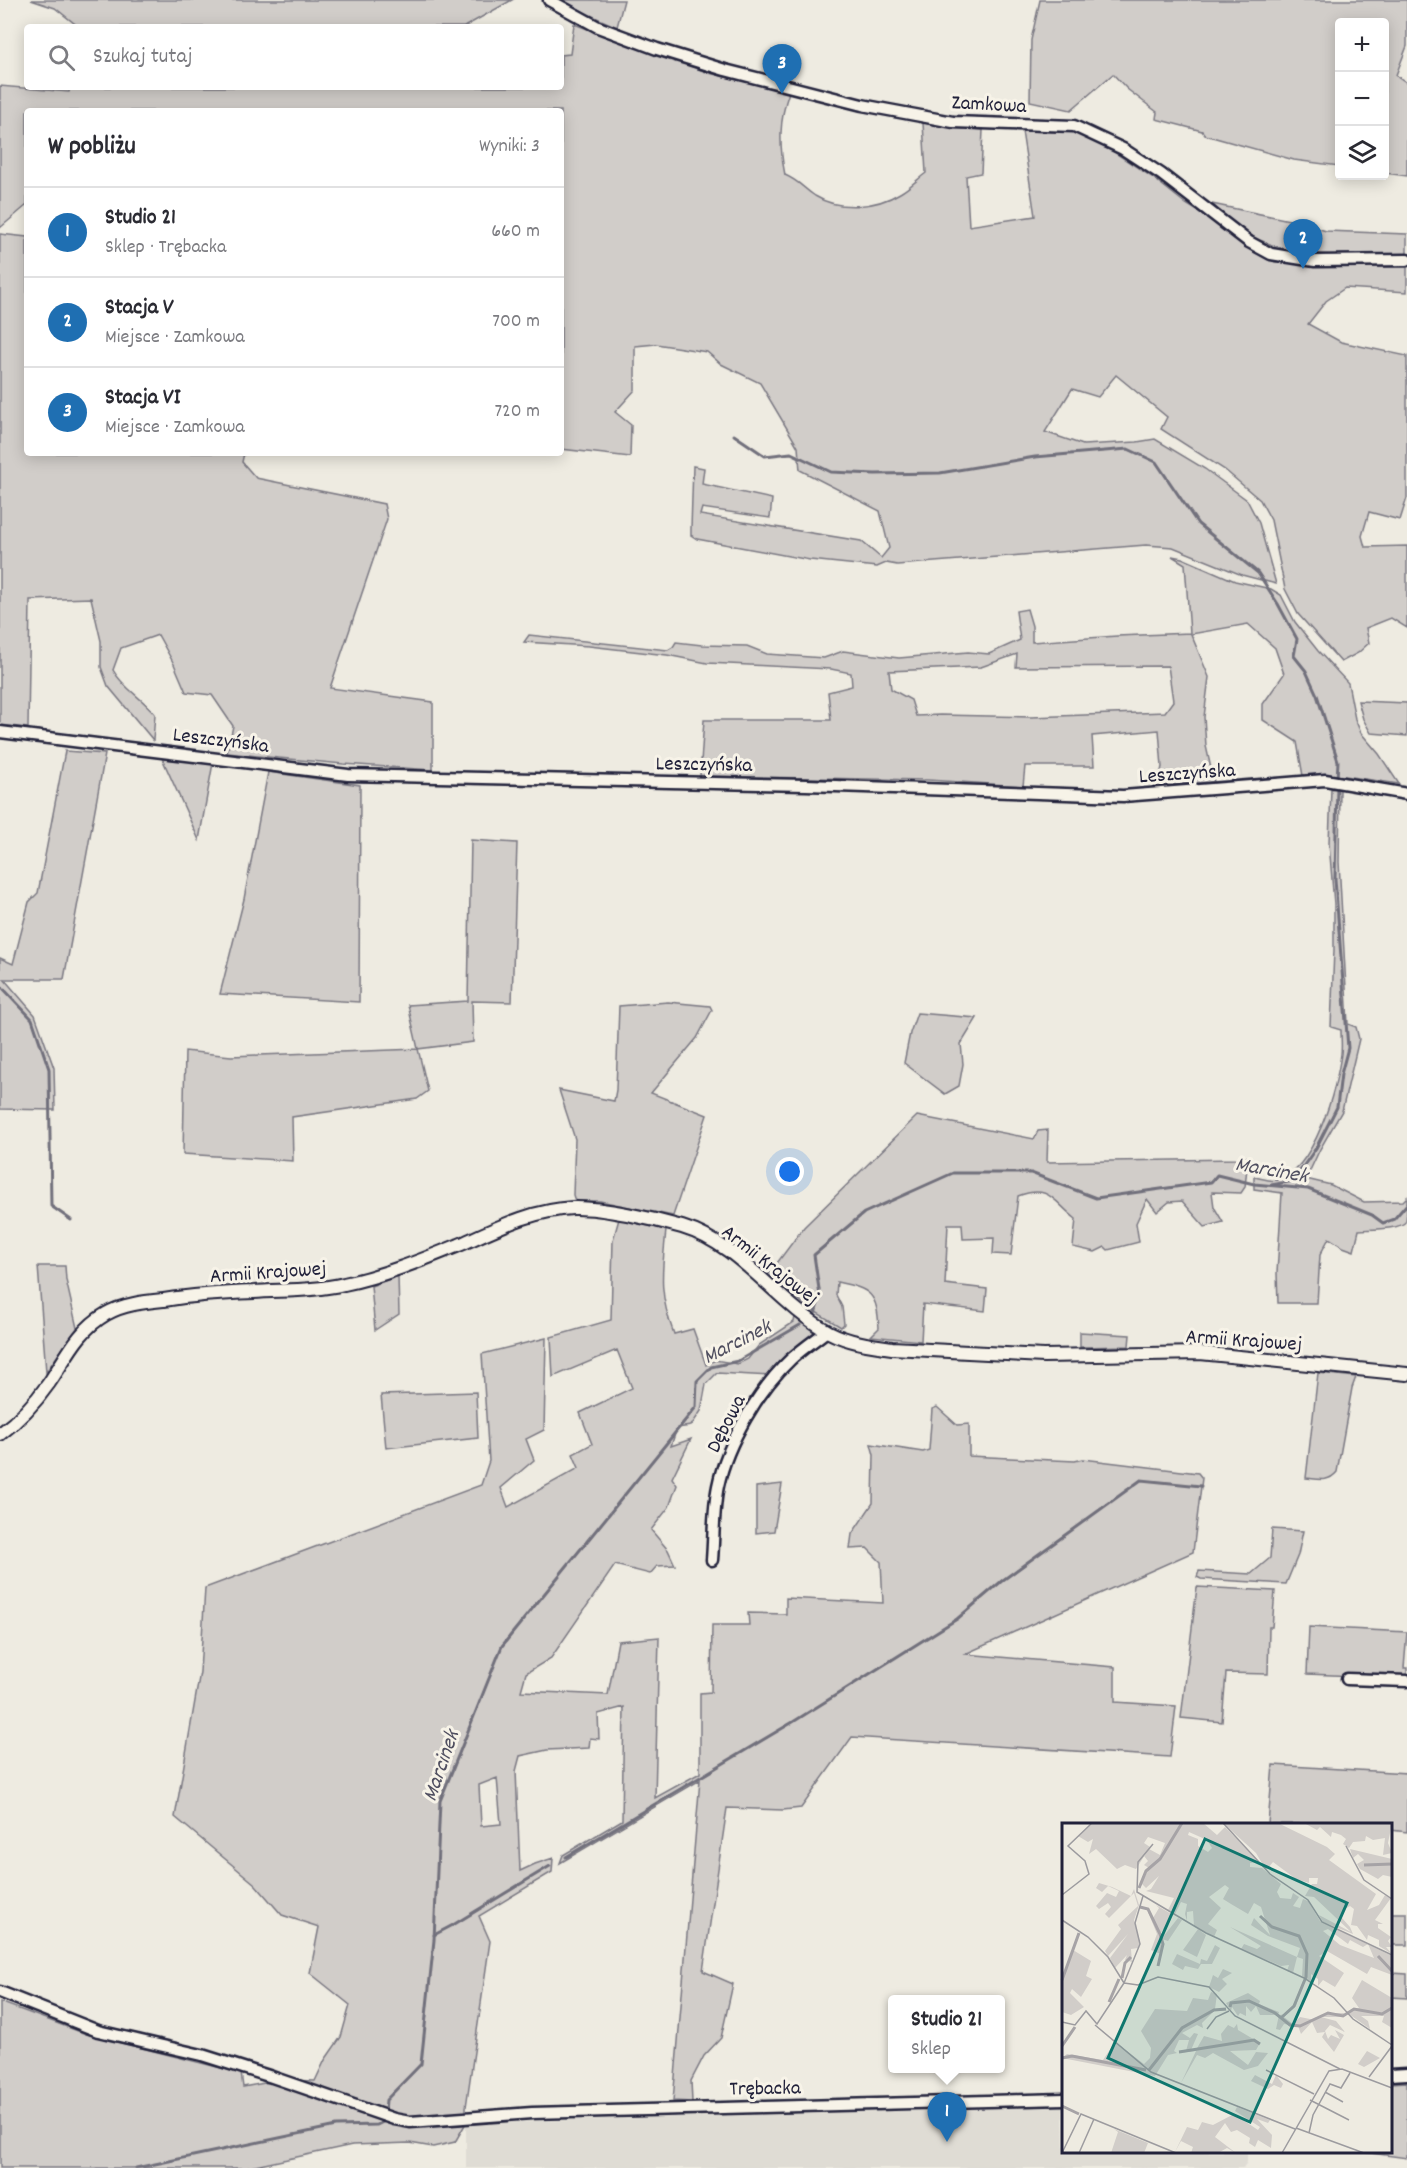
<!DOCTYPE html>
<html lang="pl">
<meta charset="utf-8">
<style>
:root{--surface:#fff;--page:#f2f2f3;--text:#2b2b33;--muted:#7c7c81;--line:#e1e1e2;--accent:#1f6fb2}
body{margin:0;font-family:Dekko,sans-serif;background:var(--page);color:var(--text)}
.controls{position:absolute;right:18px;top:18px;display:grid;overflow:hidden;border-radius:6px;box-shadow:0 3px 15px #0003}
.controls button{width:54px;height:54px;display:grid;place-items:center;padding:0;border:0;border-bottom:2px solid var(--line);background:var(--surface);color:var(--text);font:30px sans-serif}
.you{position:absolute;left:790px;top:1172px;width:21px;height:21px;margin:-15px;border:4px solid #fff;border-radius:50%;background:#1a73e8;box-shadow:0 0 0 9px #1a73e833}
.badge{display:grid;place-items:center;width:39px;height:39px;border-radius:50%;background:var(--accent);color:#fff;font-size:20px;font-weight:700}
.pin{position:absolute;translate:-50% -50px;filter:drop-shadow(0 2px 3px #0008)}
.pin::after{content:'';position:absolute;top:32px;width:21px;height:18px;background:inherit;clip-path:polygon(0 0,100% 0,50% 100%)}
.popup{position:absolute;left:888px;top:1995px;width:117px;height:78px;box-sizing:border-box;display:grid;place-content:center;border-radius:6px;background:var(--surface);filter:drop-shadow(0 2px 4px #0005);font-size:20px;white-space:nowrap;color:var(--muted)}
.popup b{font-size:22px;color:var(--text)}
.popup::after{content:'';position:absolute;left:50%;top:100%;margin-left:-12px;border:12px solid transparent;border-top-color:var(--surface)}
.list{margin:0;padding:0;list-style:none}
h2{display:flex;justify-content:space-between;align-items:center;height:78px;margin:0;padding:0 24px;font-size:26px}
h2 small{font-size:20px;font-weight:400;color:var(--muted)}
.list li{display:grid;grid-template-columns:39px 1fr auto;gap:18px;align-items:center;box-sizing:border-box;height:90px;padding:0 24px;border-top:2px solid var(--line)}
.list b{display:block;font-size:22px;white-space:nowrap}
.list p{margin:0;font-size:20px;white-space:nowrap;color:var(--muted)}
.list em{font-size:20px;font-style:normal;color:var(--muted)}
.icon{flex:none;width:33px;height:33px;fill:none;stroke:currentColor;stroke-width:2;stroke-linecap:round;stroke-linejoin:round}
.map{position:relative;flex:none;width:1407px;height:2168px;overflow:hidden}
.search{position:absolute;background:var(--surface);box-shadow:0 3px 15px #0003;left:24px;top:24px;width:540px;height:66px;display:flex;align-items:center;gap:15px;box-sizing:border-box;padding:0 21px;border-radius:6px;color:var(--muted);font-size:22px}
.panel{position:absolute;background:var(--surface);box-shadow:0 3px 15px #0003;left:24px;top:108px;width:540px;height:348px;border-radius:6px}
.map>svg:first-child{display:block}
.built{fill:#dfdcd4}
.green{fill:#d1cdc9;stroke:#7a7882;stroke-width:1.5;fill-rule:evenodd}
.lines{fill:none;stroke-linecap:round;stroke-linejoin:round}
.stream{stroke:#716f7b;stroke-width:3}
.minor-casing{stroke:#22223b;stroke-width:15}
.tertiary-casing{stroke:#22223b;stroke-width:16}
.minor{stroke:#f7f3e8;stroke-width:10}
.tertiary{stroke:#f7f3e8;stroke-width:12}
.labels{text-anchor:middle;stroke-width:6;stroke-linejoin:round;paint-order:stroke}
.street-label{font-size:21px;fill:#22223b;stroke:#f7f3e8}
.water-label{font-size:22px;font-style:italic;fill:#504f60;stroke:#f7f3e8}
.inset-river{fill:none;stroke:#a6a3a6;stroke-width:3}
.inset-road{fill:none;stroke:#9c9b9f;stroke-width:1.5}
.view{fill:#0f766e;fill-opacity:0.15;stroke:#0f766e;stroke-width:3}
.inset-edge{fill:none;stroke:#22223b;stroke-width:3}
</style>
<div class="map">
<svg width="1407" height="2168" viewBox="0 0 1407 2168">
<rect width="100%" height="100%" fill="#eeebe1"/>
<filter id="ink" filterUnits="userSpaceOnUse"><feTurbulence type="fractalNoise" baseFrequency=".0167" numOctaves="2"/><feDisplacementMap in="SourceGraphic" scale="12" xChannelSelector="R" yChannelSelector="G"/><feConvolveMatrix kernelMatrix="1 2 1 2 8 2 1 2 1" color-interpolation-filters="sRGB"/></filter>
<g filter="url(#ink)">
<!-- built -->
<polygon class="built" points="1063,2106 1064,2152 1247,2152 1247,2162 1243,2168 466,2168 466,2123"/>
<!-- green -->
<g class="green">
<polygon points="31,0 512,0 464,27 79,27 55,8"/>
<polygon points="561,0 624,0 617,27 588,14"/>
<polygon points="1040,0 1407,0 1407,46 1396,75 1407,83 1407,176 1385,173 1384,22 1340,22 1339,166 1294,160 1205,135 1202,131 1156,119 1157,112 1127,89 1113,74 1071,110 1030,101 1031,40"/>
<path d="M574 24 709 73 789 92C779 120 779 145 785 175 799 181 803 188 815 196 839 211 876 208 900 193 909 188 918 179 926 173L923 123 983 130 981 173 966 176 969 226 1035 216 1022 131 1075 132 1111 150 1152 177 1186 204 1209 218 1250 249 1275 262 1339 266 1407 267V292L1345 288 1326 301 1308 324 1341 342 1407 356V498L1400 520 1369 512 1362 536 1365 547 1407 546V628L1391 618 1366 628 1369 643 1358 653 1341 662 1298 614 1285 589 1271 520 1260 500 1225 470 1161 429 1167 417 1116 375 1098 397 1072 389 1045 432 1083 445 1137 442 1155 439 1205 469 1247 500 1259 523 1276 584 1242 575 1173 547 1146 545 897 565 886 563 877 567 810 560 697 539 691 535V529L693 466 704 468 702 484 772 499 770 518 702 508 700 515 861 541 881 558 889 548 880 511 800 470 798 447 760 383 721 364 707 352 656 344 635 346V390L615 412 631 425 630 457 561 449V111H27V205L0 228V86L69 92 70 87H561V55L570 54Z"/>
<path d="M1212 204 1294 221 1326 231 1407 234V254C1353 255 1291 262 1243 231 1232 224 1222 213 1212 204Z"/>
<path d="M0 234 27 237V453H244L242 462 256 478 384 504 387 519 330 688 433 702V770L343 764 227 753 233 726 212 695 186 692 174 664 158 635 121 648 113 670C123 688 142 698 155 714L153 740 108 686 101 667V641L91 598 30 600 28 728 0 725Z"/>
<path d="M1172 556 1182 558 1235 581 1271 589 1281 595 1295 622 1318 651 1348 683 1355 719 1361 733 1379 754 1399 784 1345 776H1303L1297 742 1263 720V704L1284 674 1275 648 1248 624 1191 634 1209 677 1204 717 1206 746 1214 782 1161 786 1160 776 1162 767 1159 730 1092 736 1094 766H1025L1023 786 928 780 700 776 704 720H831L828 692 852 686 851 673 831 669 707 663 667 655 589 646 524 642 529 635 668 650 673 647 676 642 702 645 747 646 767 654 824 658 843 651 899 658 968 652 989 654 1020 640 1016 611 1027 609 1032 626V642L1117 636 1190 633 1185 564ZM1017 654 1016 667 1168 666 1173 701 1165 712 1031 717 940 715 916 716 911 700 891 689 889 671 981 667Z"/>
<polygon points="1358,701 1407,703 1407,736 1371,733 1363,719"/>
<polygon points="65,751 105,754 64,979 4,979 35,1015 54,1068 55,1110 0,1109 0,958 13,964 29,902 38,893"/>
<polygon points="162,758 213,763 199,840"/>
<polygon points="268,772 360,785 359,1002 220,994 244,899"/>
<path d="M1340 788 1339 862 1348 1024 1356 1027 1359 1039 1342 1111 1320 1149 1306 1179 1331 1185 1364 1202 1403 1201 1407 1197C1407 1204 1407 1216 1406 1221 1401 1230 1370 1229 1359 1230L1354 1251 1343 1247 1329 1238 1320 1255 1317 1303H1278L1277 1273 1282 1193 1254 1189V1177C1261 1178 1271 1182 1277 1180 1314 1172 1337 1087 1341 1054 1342 1046 1341 1038 1341 1030L1331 1027 1334 950V904L1329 843 1331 789Z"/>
<polygon points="471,840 517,843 512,1002 472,1001 473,1042 418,1049 428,1091 417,1099 292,1117 293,1161 183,1154 185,1051 231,1056 418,1049 408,1005 468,1001"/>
<polygon points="668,1002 710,1006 712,1010 697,1038 651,1093 707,1115 673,1216 600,1201 575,1201 573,1195 575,1139 559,1090 614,1101 616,1090 619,1006"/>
<polygon points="917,1013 977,1018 961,1044 963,1064 959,1086 945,1094 904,1063 910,1033"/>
<path d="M917 1116 1034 1139 1038 1131 1048 1130 1047 1162 1237 1159 1248 1157 1245 1187 1241 1193 1212 1192 1214 1207 1223 1222 1205 1227 1182 1201 1169 1202 1157 1212 1147 1199 1136 1223 1139 1242 1108 1250 1105 1247 1095 1252 1073 1247 1076 1219C1053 1201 1050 1184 1018 1196L1011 1255 993 1254 994 1238 963 1239 962 1224H948L945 1284 987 1289 985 1311 923 1304 921 1341 871 1336 879 1328C877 1293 871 1289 837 1282L836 1295 842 1307 844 1324 841 1327 809 1308 768 1275 804 1227Z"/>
<path d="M619 1219 666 1230C662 1273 658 1292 674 1334L693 1329 706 1365 715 1360 738 1364 748 1359 759 1345 794 1322 795 1317 814 1332C809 1340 802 1343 795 1349 785 1357 777 1365 771 1376L717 1373 706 1384 701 1411 691 1426 677 1428 671 1446 691 1439 672 1478 677 1485 669 1507 651 1530 668 1550 675 1565 657 1566 650 1574 615 1565 551 1658 526 1673 521 1691 608 1695 618 1641 659 1637 655 1798 700 1773V1693L711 1692 712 1625H749L748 1613 786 1614V1598L883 1603 881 1562 867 1548 850 1549 852 1534 873 1503 874 1455 871 1444 923 1452 929 1450 932 1409 937 1407 957 1425 969 1424V1456L1075 1461 1083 1459 1198 1473 1202 1478 1193 1552 965 1654 1115 1667V1702L1176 1706 1170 1757 852 1737 801 1808 783 1810 727 1808 703 1971 733 1984 721 2038 704 2056 691 2081 692 2102 673 2101 700 1780 560 1863 563 1855 622 1820 624 1707 598 1714 599 1739 590 1738 589 1748 547 1750 520 1756 516 1771 520 1871 535 1864 553 1858 552 1872 479 1916 490 1941 466 2107V2123L455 2142 433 2147 410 2143 352 2145 246 2168H0V2002L86 2034 241 2073 243 2087 281 2080 315 2081 325 2060 341 2037 350 2005 310 1973 319 1927 282 1915 255 1884 175 1817 200 1672 205 1588 481 1485 489 1461 482 1354 546 1338 544 1430 526 1439 534 1460 501 1488 508 1507 579 1468 573 1454 592 1444 580 1413 632 1388 617 1350 553 1377 551 1337 611 1320 613 1240ZM497 1778 501 1824 481 1826 479 1785Z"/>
<polygon points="38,1266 65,1266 66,1280 77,1328 46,1372"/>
<polygon points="398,1276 399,1314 375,1330 371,1286"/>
<polygon points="1080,1332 1130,1335 1129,1346 1080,1347"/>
<path d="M1318 1373 1356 1377 1352 1388 1337 1472C1328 1483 1318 1479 1306 1478Z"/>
<polygon points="476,1392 478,1438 386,1448 381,1395"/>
<polygon points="782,1484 774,1531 756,1533 756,1487"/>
<polygon points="1272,1529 1303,1531 1298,1555 1286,1584 1201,1579 1197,1577 1199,1571 1251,1574 1270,1558"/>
<polygon points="1197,1587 1275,1591 1272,1627 1269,1627 1268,1674 1226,1673 1222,1722 1181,1718"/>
<polygon points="1309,1627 1407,1632 1404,1668 1407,1668 1407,1678 1307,1674"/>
<polygon points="1273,1765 1407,1773 1407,1832 1391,1830 1390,1824 1268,1824"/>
<polygon points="1390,1913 1407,1913 1407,1945 1391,1945"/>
<polygon points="1390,1973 1407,1974 1407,1998 1391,1997"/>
<polygon points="1407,2082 1407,2158 1363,2152 1390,2152 1391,2083"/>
</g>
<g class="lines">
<!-- stream -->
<g class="stream">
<polyline points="734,435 765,456 791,453 831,472 875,474 940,473 1035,457 1128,449 1156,462 1198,524 1258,573 1278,604 1297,639 1294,656 1306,671 1317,695 1338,761 1337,779"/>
<polyline points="0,985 32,1019 49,1069 51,1206 71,1220"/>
<polyline points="1271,1185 1293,1181 1316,1148 1337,1107 1341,1074 1348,1048 1335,879 1337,786"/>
<polyline points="815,1314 820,1296 814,1255 864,1213 953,1173 1031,1173 1096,1198 1211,1182 1217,1175 1254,1184 1308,1189 1372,1215 1383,1223 1394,1219 1407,1204"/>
<polyline points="566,1857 793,1722 957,1619 1003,1580 1141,1480 1201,1486"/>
<polyline points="434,1935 453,1925 550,1866"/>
<polyline points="385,2112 386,2100 421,2064 434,1940 440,1801 502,1646 696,1407 697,1381 711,1367 738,1361 800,1325"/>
<polyline points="136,2168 336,2126 377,2125 385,2121 385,2118"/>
</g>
<defs>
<g id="minor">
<polyline points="549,0 598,27 657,49 725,70 862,105 953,122 1074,126 1123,149 1161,174 1249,242 1271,254 1315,261 1407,260"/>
<polyline points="0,732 348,775 806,785 1123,796 1325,780 1407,794"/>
<path d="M712 1560C714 1536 713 1510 718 1486 727 1443 759 1389 791 1359 802 1349 815 1340 827 1331"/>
<polyline points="1347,1679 1407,1681"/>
<polyline points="0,1992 98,2031 202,2055 272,2077 394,2119 410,2122 532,2113 1064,2099"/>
<polyline points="1390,2075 1407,2074"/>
</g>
<path id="tertiary" d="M0 1434C19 1420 35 1403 49 1383 66 1358 78 1330 106 1314 123 1304 144 1302 164 1300 194 1295 224 1293 254 1292 284 1290 315 1291 344 1284 383 1276 422 1260 459 1245 495 1229 532 1210 573 1208 601 1207 654 1219 682 1227 742 1245 776 1303 829 1332 848 1342 870 1345 892 1348L1044 1356 1200 1353 1407 1374"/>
</defs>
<!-- minor casing -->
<use href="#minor" class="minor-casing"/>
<!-- tertiary casing -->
<use href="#tertiary" class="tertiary-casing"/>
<!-- minor -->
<use href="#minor" class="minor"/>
<!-- tertiary -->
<use href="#tertiary" class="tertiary"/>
</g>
</g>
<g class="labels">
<!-- street labels -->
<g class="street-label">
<text transform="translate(989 103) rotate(3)" y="7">Zamkowa</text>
<text transform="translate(221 739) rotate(7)" y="7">Leszczyńska</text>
<text transform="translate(704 763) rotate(1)" y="7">Leszczyńska</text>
<text transform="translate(1187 772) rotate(-4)" y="7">Leszczyńska</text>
<text transform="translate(771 1264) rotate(38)" y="7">Armii Krajowej</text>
<text transform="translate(268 1271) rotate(-4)" y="7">Armii Krajowej</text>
<text transform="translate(1244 1339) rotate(4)" y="7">Armii Krajowej</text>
<text transform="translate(725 1423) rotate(-63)" y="7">Dębowa</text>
<text transform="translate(765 2087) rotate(-1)" y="7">Trębacka</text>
</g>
<!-- water labels -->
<g class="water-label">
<text transform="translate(1272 1168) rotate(10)" y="8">Marcinek</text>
<text transform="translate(736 1340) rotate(-27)" y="8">Marcinek</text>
<text transform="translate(439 1765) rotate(-71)" y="8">Marcinek</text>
</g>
</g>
<!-- overview -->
<g transform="translate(1062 1823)">
<rect width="330" height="330" fill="#eeebe1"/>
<path d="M31 0H141L155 12 163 4 197 39 188 40V44L200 45 219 61 215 69 218 75 229 76 231 70 237 74 231 83 238 85 241 76 246 78 258 98 330 133V152L309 144 305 151 265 128 257 133 282 150 273 164 261 157 256 163V156L249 151V159L240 153 241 136 235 134 231 150 225 148 227 142 219 143 179 126 182 121 195 126 199 123 168 104 235 134 238 125 206 113 189 102 192 95 208 112 199 84 192 80 186 91 169 81 161 76 167 65 163 62 147 74 159 85 146 101 155 107 152 114 132 103 131 88 125 89V98L123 91 125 81 119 79 113 91 106 87 112 75 84 68 89 66 97 53 84 65 80 61 75 69 87 45 82 42 86 38 82 33 87 26 98 32 103 20 86 14 82 20 88 24 74 46 63 42 55 46 34 26 27 31 31 16 26 19 16 13ZM127 9 145 17 150 25 146 29 136 23V16L126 12ZM266 106 286 121 288 117 301 124 306 121 312 135 278 122 261 108ZM161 0H216L265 24 273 31 267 37 314 71 305 87 317 82 323 72 329 75 313 97 321 101H316V105L329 114 326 118 330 124H324L330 131 317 123V117L306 112 305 117 295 103 289 102 292 86 288 83 281 87 280 95 288 104 291 111 261 99 257 92 289 109 252 74 243 73 250 61H255L256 55H247V60L234 56 211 39 204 47 194 30ZM242 0H330L326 20 330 30 321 32 323 15 311 17 304 13 303 18 291 19 287 25 281 21 284 16 279 12 270 9 269 14 258 4 255 7ZM288 26 330 36V54L321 52 316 56 298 46 295 41 302 37 296 31 291 35ZM37 60 50 64 69 73 72 66 77 82 72 97 78 119 76 125 69 126 70 139 63 137 65 132 53 145 48 135 66 111 46 133 43 128 59 106 56 102 76 83 72 70 47 95 43 91 49 84 46 80 37 86 34 83 45 70 54 74 57 68 46 63 40 69 34 65ZM94 82 111 92 99 110 101 114 116 95 120 97 106 118 100 116 99 131 89 127 95 111 86 89 91 95 97 85ZM136 106 144 112 135 134 121 127ZM153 122 158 125 150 141H139L136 146 123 143 121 147 110 141 115 131 138 141 139 136 145 138ZM11 127 29 138 24 153 30 156 19 174 10 166 8 170 22 184 9 192 0 189V156ZM161 146 170 150 160 156 165 161 157 169 147 164 151 152 156 155ZM242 156 234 183 222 194 231 201 238 194 253 197 266 190H282L281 194H259L274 198 283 209 268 202 263 208 266 216 269 212 278 216 273 207 282 212 272 229 260 214 263 209 255 210 250 199 239 211 236 203 222 201 218 207 214 206 217 192 225 191 231 183ZM300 157 330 175V205L320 199 322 193H299L306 198 308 206 284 189 297 185 290 175ZM149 169 155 171 153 186 166 188H152L140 200 141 205 135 202 120 210 128 215 132 210 136 211 129 227H134L142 213 160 218 159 211 166 202 172 205 175 201 176 207 198 220 194 227 168 228 186 242 194 229 206 230 196 243 182 247 151 230 143 235 135 232 119 260 134 228 116 230 124 228 127 217H117L112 228 115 230 106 232 93 253 0 235 5 231 41 237 53 219 82 241 88 235 89 225 79 208 93 186 125 188 131 175 146 177ZM186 170 198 178 197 181 217 189 216 192H198L194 183 189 189 184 183V193L178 190 176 193 170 184 169 188 164 180ZM305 228 318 235 302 244 296 241ZM193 252 210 261 214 252 221 261 219 265 212 262 206 266 189 258ZM175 284 208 297 206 300 195 296 210 312 209 325 196 317 193 324 187 320 188 315 175 307 169 309 163 300 153 314 174 330 165 325 156 330H129L131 324 119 318 113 329 125 304 136 307 140 299 151 302 172 291 196 307 198 304 173 288ZM52 306 86 320 82 330H49L56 309Z" fill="#d1cdc9" fill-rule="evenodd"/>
<path class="inset-river" d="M302 42 330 41M77 65 84 48 98 36 120 0M78 84 86 86 98 111 101 121 96 143M198 93 210 104 237 113 245 131 244 154 232 183 220 194M316 133 330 148M60 155 63 140 69 134M0 157 17 110M47 179 57 156M168 184 169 180 187 178 213 190 228 202 238 203 266 190 281 193 292 186 320 191 330 185M0 223 13 204M117 229 192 217 198 221M0 235 10 233 84 247M87 247 120 205 152 187 164 186M0 283 17 291"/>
<path class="inset-road" d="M161 0 208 51 246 77 260 99 330 132M91 21 76 39 75 69 144 110 242 155 272 175 291 196 330 222M284 23 302 57 330 76M0 72 27 51 23 38 6 23 30 0M0 97 26 114 46 134 62 160M62 160 76 162 96 154 147 164 173 193 278 246M62 160 78 121 73 100 81 73M0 199 13 202 24 188 35 201 62 160M33 202 89 249 233 306M145 206 154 194 167 188M204 247 252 271M307 254 330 223M263 269 281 279M248 277 287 297M234 305 302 330M247 310 251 292 268 261 279 265 288 250M0 330 19 291 114 330M17 330 32 296M220 330 267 248 280 246 330 265"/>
<path class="view" d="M143 16 285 80 188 299 46 235Z"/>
<rect width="330" height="330" class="inset-edge"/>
</g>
</svg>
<div class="controls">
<button>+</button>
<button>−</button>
<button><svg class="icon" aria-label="layers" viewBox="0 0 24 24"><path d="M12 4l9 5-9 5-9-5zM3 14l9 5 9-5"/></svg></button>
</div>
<div class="you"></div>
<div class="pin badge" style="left:947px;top:2142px">1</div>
<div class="popup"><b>Studio 21</b>Sklep</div>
<div class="pin badge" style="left:1303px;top:269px">2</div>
<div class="pin badge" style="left:782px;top:94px">3</div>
<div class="search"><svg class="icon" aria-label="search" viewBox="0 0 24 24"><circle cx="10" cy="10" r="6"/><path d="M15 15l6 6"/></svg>Szukaj tutaj</div>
<section class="panel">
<h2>W pobliżu<small>Wyniki: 3</small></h2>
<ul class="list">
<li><span class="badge">1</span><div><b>Studio 21</b><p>Sklep · Trębacka</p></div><em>660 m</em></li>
<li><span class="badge">2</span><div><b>Stacja V</b><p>Miejsce · Zamkowa</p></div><em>700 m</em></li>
<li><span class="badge">3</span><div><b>Stacja VI</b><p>Miejsce · Zamkowa</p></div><em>720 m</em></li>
</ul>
</section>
</div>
